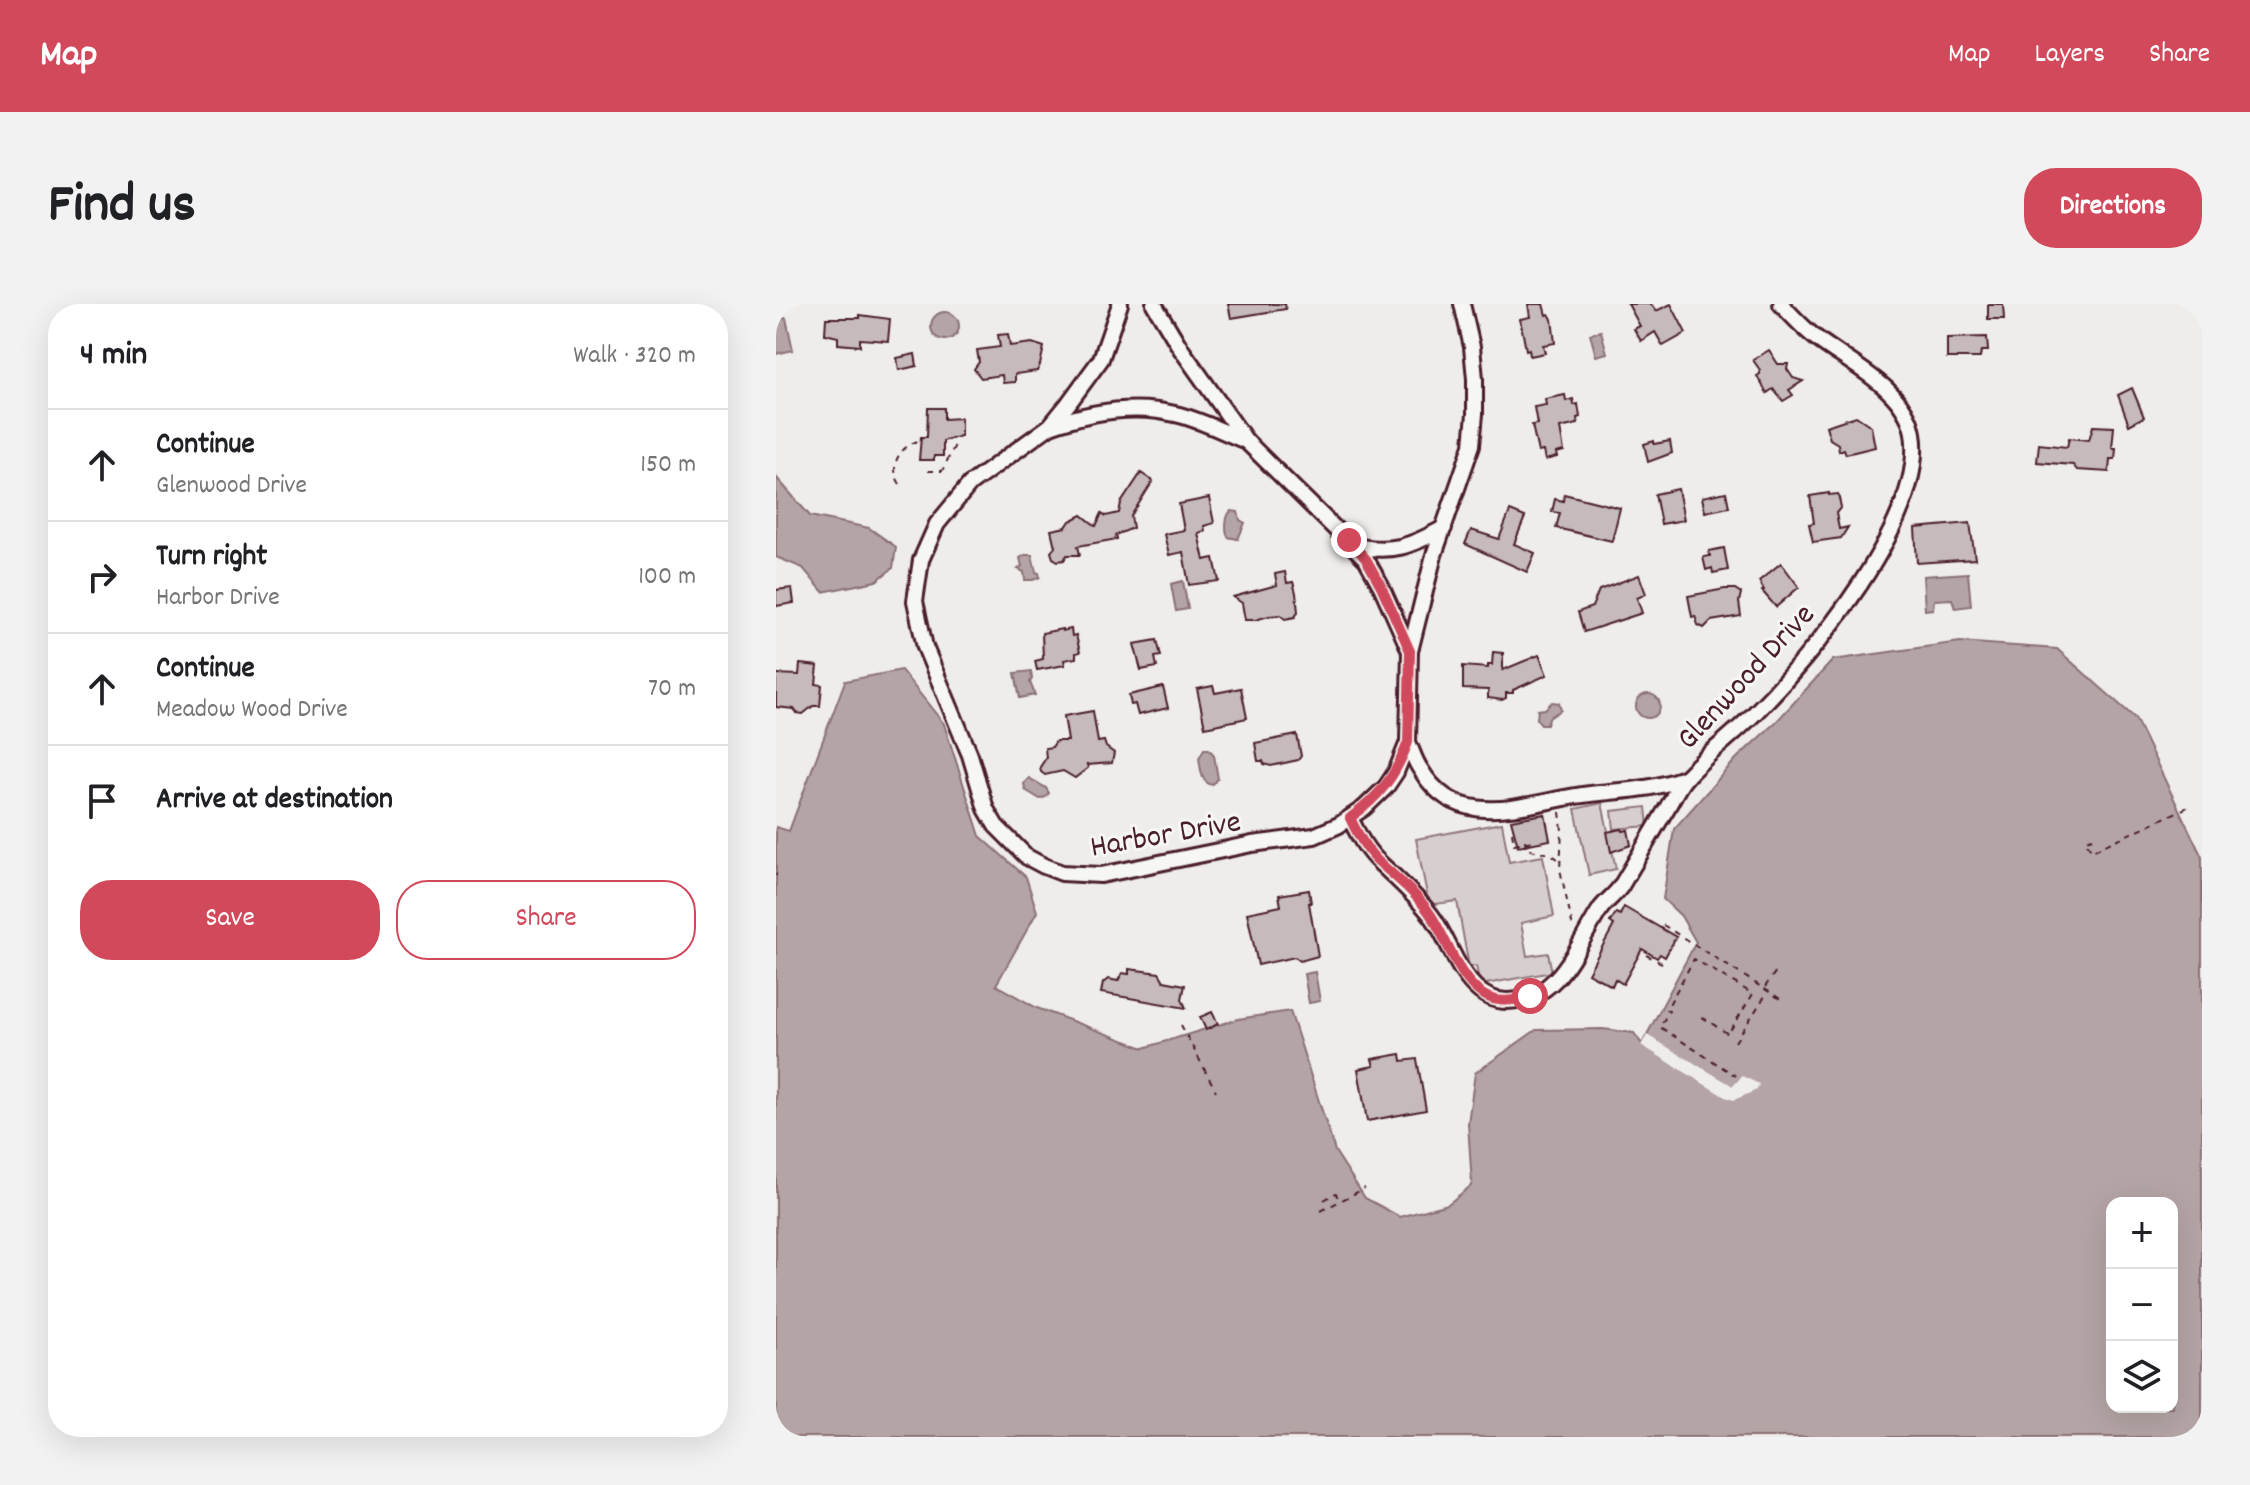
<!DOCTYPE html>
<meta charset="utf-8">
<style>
:root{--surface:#fff;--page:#f2f2f2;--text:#202124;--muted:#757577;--line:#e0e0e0;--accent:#d1495b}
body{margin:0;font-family:Dekko,sans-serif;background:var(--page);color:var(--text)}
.controls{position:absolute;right:24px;bottom:24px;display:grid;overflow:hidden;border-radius:16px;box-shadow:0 8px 32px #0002}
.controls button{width:72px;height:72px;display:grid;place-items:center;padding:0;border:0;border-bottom:2px solid var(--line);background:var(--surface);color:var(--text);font:40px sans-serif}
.stop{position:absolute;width:24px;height:24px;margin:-18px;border:6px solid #d1495b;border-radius:50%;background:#fff}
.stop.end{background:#d1495b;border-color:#fff;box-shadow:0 2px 8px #0008}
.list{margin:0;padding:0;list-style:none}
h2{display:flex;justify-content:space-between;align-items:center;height:104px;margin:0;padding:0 32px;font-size:34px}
h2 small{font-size:26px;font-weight:400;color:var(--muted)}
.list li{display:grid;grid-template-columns:52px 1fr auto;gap:24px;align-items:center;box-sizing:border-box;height:112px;padding:0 32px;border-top:2px solid var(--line)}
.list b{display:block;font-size:30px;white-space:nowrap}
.list p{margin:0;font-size:26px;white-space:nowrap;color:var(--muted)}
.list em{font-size:26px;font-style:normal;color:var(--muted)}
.actions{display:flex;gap:16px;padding:24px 32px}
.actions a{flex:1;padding:18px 0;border:2px solid var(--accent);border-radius:32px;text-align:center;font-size:28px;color:var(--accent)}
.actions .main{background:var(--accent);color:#fff}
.icon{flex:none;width:44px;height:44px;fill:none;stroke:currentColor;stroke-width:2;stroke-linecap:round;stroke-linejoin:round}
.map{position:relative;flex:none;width:1426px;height:1133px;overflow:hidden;border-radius:32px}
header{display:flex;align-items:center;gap:48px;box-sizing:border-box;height:112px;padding:0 40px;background:var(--accent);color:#fff}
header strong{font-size:38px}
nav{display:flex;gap:44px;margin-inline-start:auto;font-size:28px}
.intro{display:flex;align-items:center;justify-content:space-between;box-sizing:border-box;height:192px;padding:0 48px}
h1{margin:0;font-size:56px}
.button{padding:20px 36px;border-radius:32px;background:var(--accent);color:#fff;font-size:28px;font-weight:700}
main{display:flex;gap:48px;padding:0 48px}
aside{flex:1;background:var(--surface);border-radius:32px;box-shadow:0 8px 32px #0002}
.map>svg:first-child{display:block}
.green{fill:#d7cfce;stroke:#90777c;stroke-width:2}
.water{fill:#b4a4a5;stroke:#8a6f74;stroke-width:2;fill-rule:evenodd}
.pier{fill:#efedea}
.building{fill:#c6babb;stroke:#4a1f2b;stroke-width:2}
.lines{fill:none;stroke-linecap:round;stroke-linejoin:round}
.street-casing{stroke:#4a1f2b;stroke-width:20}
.path{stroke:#4a1f2b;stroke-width:2;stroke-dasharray:6 6;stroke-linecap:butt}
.street{stroke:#f6f6f2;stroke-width:14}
.route{stroke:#d1495b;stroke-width:10}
.labels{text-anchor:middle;stroke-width:6;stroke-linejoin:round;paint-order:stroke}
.street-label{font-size:32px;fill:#4a1f2b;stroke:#f6f6f2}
</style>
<header>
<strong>Map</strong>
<nav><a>Map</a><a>Layers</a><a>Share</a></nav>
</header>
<div class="intro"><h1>Find us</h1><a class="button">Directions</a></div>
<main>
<aside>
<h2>4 min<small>Walk · 320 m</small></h2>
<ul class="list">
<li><svg class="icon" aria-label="ahead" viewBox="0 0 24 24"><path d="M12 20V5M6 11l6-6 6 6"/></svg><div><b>Continue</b><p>Glenwood Drive</p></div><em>150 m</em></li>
<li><svg class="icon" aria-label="right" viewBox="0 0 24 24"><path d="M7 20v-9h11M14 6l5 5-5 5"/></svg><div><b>Turn right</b><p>Harbor Drive</p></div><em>100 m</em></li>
<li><svg class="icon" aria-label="ahead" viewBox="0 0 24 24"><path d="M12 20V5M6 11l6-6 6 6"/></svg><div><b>Continue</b><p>Meadow Wood Drive</p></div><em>70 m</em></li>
<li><svg class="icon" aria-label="arrive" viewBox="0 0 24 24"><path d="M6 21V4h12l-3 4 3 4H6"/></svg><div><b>Arrive at destination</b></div></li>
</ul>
<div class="actions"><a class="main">Save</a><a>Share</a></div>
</aside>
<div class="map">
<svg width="1426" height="1133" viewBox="0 0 1426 1133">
<rect width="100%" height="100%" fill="#efedea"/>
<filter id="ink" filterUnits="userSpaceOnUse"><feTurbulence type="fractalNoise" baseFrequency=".0125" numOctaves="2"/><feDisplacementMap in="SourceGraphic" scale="16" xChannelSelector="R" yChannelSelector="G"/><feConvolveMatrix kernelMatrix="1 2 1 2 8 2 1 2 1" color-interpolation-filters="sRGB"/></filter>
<g filter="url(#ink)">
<!-- green -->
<g class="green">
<polygon points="826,499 840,565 813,571 799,505"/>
<polygon points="870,503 872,522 838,525 836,507"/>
<polygon points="726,519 733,558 767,552 778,612 745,619 751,652 772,649 776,668 704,681 700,662 693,663 681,597 653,601 640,535"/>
</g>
<!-- water -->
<g class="water">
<circle cx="169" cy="22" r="14"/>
<polygon points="10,14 17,46 0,50 0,16"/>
<polygon points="825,27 831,49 820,52 814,30"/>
<polygon points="0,173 34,212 93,224 120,243 117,264 100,277 47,288 27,264 0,253"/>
<path d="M455 207 462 208 464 216 469 219 462 235 452 233C449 226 449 212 455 207Z"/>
<polygon points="249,251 256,251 260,268 263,269 264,273 257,276 249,276 248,268 242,265 246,262 244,254"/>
<polygon points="1192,269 1195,302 1179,304 1176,295 1158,296 1157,305 1149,306 1147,272"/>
<polygon points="407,277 412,305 400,307 395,280"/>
<path d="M1184 338 1281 345 1359 414 1426 553V1133H0V523L13 527 69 377 125 366 168 420 204 532 250 573 261 608 220 681 261 704 368 744 462 715 514 707 559 847 589 894 624 913 672 900 696 881 692 819 699 769 760 726 827 725 858 729 866 740 920 638 905 612 887 595 898 525 961 454 1001 417 1057 356ZM1336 899H1396V1103H1336Z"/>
<polygon points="255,367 256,375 254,378 259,391 244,394 239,369"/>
<circle cx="872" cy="402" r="12"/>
<polygon points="776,398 783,399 785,406 773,414 771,420 765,420 761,415 762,406 769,405"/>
<path d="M428 445H433L438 451 442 475 436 481C424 478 425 464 423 454Z"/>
<polygon points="253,474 270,484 273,489 270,493 264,495 249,486 248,479"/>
<polygon points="539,668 544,697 533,699 528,670"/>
</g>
<!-- pier -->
<polygon class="pier" points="871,731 957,782 966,772 983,780 981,786 958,796 949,793 865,741"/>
<!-- building -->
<g class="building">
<polygon points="452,0 509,0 510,5 455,14"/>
<polygon points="752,0 767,0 770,11 773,10 776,15 779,39 767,41 769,49 754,52 753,45 750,46 744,15 754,13"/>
<polygon points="852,0 875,0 880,7 895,0 910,29 887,42 879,28 865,37 858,25 864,22"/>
<polygon points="1212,0 1227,0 1228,15 1212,15"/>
<polygon points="84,11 114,15 112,37 84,35 84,42 62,40 62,33 49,30 50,14 84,14"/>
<polygon points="232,30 234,42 256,39 268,43 264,61 261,67 239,70 239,78 227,79 226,71 205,74 198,65 203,58 201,46 224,43 222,31"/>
<polygon points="1211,33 1212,47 1205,47 1204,54 1171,54 1171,34"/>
<polygon points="993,46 1002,60 1012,60 1011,65 1017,74 1027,77 1013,86 1017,91 1007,97 997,85 991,89 981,72 984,70 984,66 977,56"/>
<polygon points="139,50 141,62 123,66 121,54"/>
<polygon points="1356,84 1368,113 1353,121 1342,91"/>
<polygon points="789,91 790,97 797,95 798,101 802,100 804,113 801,114 802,120 784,124 788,147 780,149 781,153 769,156 767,147 762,148 756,121 761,120 758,103 770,101 769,95"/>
<polygon points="152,104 168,104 168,115 185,114 185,132 167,137 167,152 158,152 158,156 143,156 145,133 151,133"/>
<polygon points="1080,112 1095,122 1099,143 1070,150 1068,145 1063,147 1062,140 1054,135 1050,122"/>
<polygon points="1317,122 1338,123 1336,144 1340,144 1339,155 1334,155 1333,168 1301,166 1297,161 1261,158 1263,140 1291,143 1293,134 1313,136"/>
<polygon points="878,137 878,140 894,137 896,149 872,158 868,140"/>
<polygon points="365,169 377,177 355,212 357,224 340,231 341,235 302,242 304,251 291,251 288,256 282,257 277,254 275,248 279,243 275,226 290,223 294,217 306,211 320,222 326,209 330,212 343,209 345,199"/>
<polygon points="902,185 908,216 885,220 879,190"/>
<polygon points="950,188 953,203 929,208 926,193"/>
<polygon points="1053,189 1053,191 1062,190 1065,203 1060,209 1063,225 1072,223 1065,234 1037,238 1033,220 1038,219 1034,192"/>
<polygon points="788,190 844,204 836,237 780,224 784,209 776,208 779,195 787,197"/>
<polygon points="433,194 438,219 428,222 429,227 422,229 428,256 438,254 443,277 413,281 407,248 393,251 388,230 408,226 403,200"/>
<polygon points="734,207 749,213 738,240 759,249 751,268 689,240 695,226 723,235"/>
<polygon points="1194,219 1199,255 1141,259 1139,224"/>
<polygon points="948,244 952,266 937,269 936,264 930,266 927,253 934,252 933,247"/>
<polygon points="1005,259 1023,283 1000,303 986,287 988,286 983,277"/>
<polygon points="509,268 511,279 517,278 520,289 522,308 519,313 509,315 504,311 493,312 479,316 469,316 466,299 457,293 501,281 499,270"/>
<polygon points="863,271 870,290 861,294 866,309 808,328 802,308 816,303 823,286"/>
<polygon points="16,284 18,299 0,302 0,286"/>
<polygon points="949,285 959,285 965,289 963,298 965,312 935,317 928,324 922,321 919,312 916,313 912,292"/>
<polygon points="286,325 286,327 295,325 296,332 300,331 304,348 300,349 300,354 288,356 289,361 261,366 259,357 267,355 266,329"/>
<polygon points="381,336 385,352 379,353 381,363 365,366 358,340"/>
<polygon points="717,348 727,349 727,366 763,351 771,371 737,386 737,389 730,389 730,394 726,396 712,394 712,386 687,385 687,362 712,364 712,361 716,361"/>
<polygon points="24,360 42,362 40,380 46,381 44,402 37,402 27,410 21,409 18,405 0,403 0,370 23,371"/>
<polygon points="437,382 439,389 465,384 471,414 429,423 421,385"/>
<polygon points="387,383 392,404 362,411 359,400 355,401 353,391"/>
<polygon points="317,407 322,438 328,437 330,443 338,449 336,459 311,461 312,464 299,474 287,467 269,471 265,468 264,463 270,454 269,444 276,443 280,437 292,437 288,412"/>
<polygon points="521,431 525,452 522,456 495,462 488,460 487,457 482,457 479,439"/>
<polygon points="769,510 774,536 742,542 735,516"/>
<polygon points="846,525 847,527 852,526 855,541 835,548 831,528"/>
<polygon points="533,586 535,599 533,599 542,652 524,657 519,653 482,661 471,609 505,602 503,591"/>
<polygon points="848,603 900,633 889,653 884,650 881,654 866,645 847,680 839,675 836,682 812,669 838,621 834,618 840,609 844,611"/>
<polygon points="353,665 383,669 388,677 409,681 406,695 410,704 325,689 327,679 332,675 342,677 346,669 353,670"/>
<polygon points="436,708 442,720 430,726 424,713"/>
<polygon points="625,750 626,757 641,755 650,806 591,817 582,765 598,762 596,755"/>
</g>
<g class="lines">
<defs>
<g id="street">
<polyline points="344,0 325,55 292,100 274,122 194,180 161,220 145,256 139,297 149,343 194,451 210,505 220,522 251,553 268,562 286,569 325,571 476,540 538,532 563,521 588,504 610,483 620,468 632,438 634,347 658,251 696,141 699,110 699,75 696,43 686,0"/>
<polyline points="378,0 405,45 470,137 590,255 605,282 634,347"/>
<path d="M274 122C313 108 358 100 399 110 423 115 447 128 470 137"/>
<path d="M578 242C618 249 633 243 668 224"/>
<path d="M632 438C636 447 639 458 645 466 684 532 756 496 814 490 848 486 878 486 910 473"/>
<path d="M574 514C582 530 590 547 604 559 622 576 639 591 655 611 672 633 678 662 699 683 708 692 718 697 731 697 784 697 801 640 825 604 831 596 840 590 845 582 860 557 874 533 888 509 896 497 901 483 910 473 930 451 956 432 977 411 1035 353 1151 215 1137 129 1129 84 1072 59 1040 34 1027 24 1016 12 1005 0"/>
</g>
</defs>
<!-- street casing -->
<use href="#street" class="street-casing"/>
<!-- path -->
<g class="path">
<polyline points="152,167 166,167 181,137"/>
<path d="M124 180C111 161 125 140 146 136"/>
<polyline points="784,508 786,526 784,565 797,624"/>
<polyline points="736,528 738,540 757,537"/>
<polyline points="1317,534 1309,536 1316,547 1412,503"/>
<path d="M749 536 750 544C761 550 772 546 783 556"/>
<polyline points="0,569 0,572"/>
<polyline points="887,621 1006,696"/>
<polyline points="870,651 888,660"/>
<polyline points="989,683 1002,664"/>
<polyline points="926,713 952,730 977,690 918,655 890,706 893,707 884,723 960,772"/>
<polyline points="405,721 440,787"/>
<polyline points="959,738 991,689"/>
<polyline points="548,896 560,889 563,897"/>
<polyline points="545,907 589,884"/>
</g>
<!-- street -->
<use href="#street" class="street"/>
</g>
</g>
<g class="lines" filter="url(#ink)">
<!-- route -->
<path class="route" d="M573 236 590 255 605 282 634 347 632 438C620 472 603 493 574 514 582 531 591 548 605 560 625 578 646 594 659 618 673 641 683 674 706 690 721 700 738 697 754 692"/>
</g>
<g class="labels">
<!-- street labels -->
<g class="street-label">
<text transform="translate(968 371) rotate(-47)" y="11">Glenwood Drive</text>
<text transform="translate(389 528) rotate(-10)" y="11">Harbor Drive</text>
</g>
</g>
</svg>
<div class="controls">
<button>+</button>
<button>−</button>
<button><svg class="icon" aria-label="layers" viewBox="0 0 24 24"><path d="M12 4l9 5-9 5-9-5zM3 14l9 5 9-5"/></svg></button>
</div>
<div class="stop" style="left:754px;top:692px"></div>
<div class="stop end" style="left:573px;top:236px"></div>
</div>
</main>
